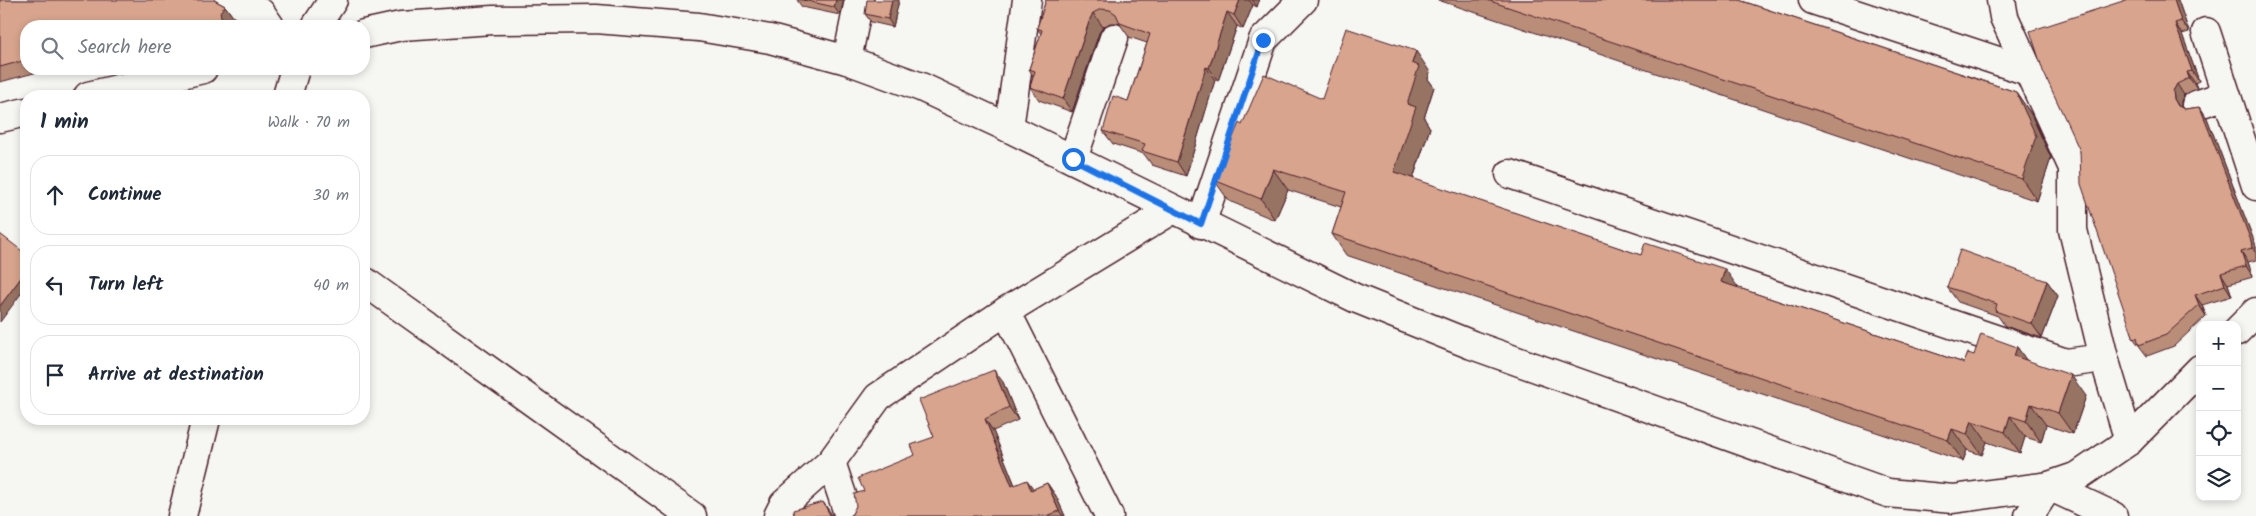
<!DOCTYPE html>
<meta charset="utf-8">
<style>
:root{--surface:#fff;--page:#f2f2f3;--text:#1f2937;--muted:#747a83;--line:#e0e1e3}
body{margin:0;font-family:Kalam,sans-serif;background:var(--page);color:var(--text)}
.controls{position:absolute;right:15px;bottom:15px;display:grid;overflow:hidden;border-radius:10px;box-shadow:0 2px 8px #0003}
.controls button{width:45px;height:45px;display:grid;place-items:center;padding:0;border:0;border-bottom:1px solid var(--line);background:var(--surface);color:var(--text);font:25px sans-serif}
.stop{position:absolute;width:15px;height:15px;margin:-11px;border:4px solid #1a73e8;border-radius:50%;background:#fff}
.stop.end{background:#1a73e8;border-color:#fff;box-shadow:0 1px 5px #0008}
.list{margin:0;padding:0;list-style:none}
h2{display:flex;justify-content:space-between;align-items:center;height:65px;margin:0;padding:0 20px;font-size:21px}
h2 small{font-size:16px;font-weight:400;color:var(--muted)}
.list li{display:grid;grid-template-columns:32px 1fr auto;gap:15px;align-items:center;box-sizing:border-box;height:80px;margin:0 10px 10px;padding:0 10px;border:1px solid var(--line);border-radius:20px}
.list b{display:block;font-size:19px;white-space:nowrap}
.list em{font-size:16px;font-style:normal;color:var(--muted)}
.icon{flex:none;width:28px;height:28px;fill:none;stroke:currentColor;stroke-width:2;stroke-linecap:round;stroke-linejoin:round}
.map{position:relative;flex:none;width:2256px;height:516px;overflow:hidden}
.search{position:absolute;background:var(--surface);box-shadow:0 2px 8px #0003;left:20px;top:20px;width:350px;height:55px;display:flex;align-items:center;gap:12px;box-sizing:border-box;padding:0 18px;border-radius:20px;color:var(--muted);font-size:19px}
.panel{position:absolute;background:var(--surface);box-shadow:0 2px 8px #0003;left:20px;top:90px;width:350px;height:335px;border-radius:20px}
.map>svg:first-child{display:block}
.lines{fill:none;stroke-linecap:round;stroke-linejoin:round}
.minor-casing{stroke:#4a1f2b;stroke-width:31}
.minor{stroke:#f6f6f2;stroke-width:28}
.wall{fill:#ba8d79;stroke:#4a1f2b}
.shaded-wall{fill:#977363;stroke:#4a1f2b}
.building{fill:#d8a48d;stroke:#4a1f2b}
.route{stroke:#1a73e8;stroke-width:6}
</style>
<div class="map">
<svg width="2256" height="516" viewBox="0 0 2256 516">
<rect width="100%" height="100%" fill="#f6f6f2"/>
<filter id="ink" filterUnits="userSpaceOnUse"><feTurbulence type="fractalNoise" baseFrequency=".02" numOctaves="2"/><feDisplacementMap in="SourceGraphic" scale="10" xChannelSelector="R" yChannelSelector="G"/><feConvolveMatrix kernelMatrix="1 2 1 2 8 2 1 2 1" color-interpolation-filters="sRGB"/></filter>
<g filter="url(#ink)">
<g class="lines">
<defs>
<g id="minor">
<polyline points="230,0 261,13 270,26"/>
<polyline points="1813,0 2028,71"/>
<polyline points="2001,0 2004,17 2073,168 2073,230 2104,358 2129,441"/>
<polyline points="316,26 333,0"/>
<polyline points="2206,32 2256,186"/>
<polyline points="364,34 401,26 493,20 596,19 699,27 770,39 847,60 921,87 1009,128 1355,298 1472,345 1888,493 1953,499 2049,486 2078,476 2129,441 2200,369"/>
<polyline points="847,60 859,0"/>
<polyline points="88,96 203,69"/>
<polyline points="287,96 295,69"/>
<polyline points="2196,105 2226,95"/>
<polyline points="0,118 26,112"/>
<polyline points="1009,128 1027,0"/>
<polyline points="1073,159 1114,38"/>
<polyline points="1510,174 2066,363 2104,358"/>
<polyline points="1201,224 1263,40 1303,0"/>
<polyline points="364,281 692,516"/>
<polyline points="1006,311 1109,516"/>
<polyline points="2237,331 2256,312"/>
<polyline points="831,462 849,516"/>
<polyline points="182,516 206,419"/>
<polyline points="778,516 784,504 831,462 878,397 1006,311 1172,210"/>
<polyline points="2029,516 2049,486 2113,516"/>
</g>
</defs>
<!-- minor casing -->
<use href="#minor" class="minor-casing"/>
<!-- minor -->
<use href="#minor" class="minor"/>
</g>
<!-- wall -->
<g class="wall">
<polygon points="0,0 216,1 225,6 234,18 229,24 229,26 26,26 26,69 49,69 0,82"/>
<polygon points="797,0 844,0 840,15 802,7"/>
<polygon points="899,0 893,27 871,22 865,14"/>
<polygon points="1046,0 1259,0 1257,7 1253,5 1243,29 1237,26 1218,81 1215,80 1186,176 1152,165 1144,154 1113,144 1103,131 1128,101 1147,43 1129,37 1119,23 1110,23 1103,27 1099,33 1072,112 1039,100 1030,87 1033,76 1029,69 1041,34 1037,28"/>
<polygon points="1438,0 1739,0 2016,92 2031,114 2051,158 2037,201"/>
<polygon points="2123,0 2178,0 2189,32 2182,34 2199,81 2195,83 2197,88 2184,95 2181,101 2181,107 2185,109 2200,107 2207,118 2256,246 2256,260 2248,262 2253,277 2228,284 2232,296 2202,305 2206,316 2174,346 2147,356 2134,339 2080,151 2123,1"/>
<polygon points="1430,72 1428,79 1434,87 1424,118 1430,128 1413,179 1739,288 1964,363 1974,355 2017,347 2026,360 2086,396 2073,434 2046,425 2041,442 2025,437 2020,453 1987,442 1982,455 1967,450 1963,461 1346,255 1332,234 1341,207 1288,190 1275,220 1229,201 1214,180 1242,125 1322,99"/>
<polygon points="2047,281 2058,296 2042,338 2005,326 1998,316 1958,302 1947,287"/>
<polygon points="1003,382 1018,420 993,431 1015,485 1034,489 1047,483 1056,496 1065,516 849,516 852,514 864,491 915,455 934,437"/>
</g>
<!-- shaded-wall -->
<g class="shaded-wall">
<polygon points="836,0 844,0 840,15 834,7"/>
<polygon points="892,0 899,0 893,27 888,19"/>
<polygon points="1240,0 1249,0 1253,5 1243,29 1234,15"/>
<polygon points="1252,0 1259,0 1257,7"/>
<polygon points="2174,0 2178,0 2189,32 2181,21"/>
<polygon points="225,6 234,18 229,24 229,26 225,26 222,22 220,12"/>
<polygon points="1227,12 1237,26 1218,81 1209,68"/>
<polygon points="1093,13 1103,27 1099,33 1072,112 1063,99 1090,19"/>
<polygon points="2175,23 2182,34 2199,81 2192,71"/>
<polygon points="1416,51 1430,72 1428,79 1434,87 1424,118 1430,128 1408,193 1394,172 1407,104 1412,63"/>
<polygon points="1206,67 1215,80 1186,176 1177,162"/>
<polygon points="2187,72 2195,83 2197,88 2189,78"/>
<polygon points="2177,84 2184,95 2181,101 2181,109 2185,116 2174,99 2173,91"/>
<polygon points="2016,92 2031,114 2051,158 2037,201 2022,179"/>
<polygon points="2200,107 2207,118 2256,246 2256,253 2252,248"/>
<polygon points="1273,169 1288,190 1275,220 1261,199"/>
<polygon points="2241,251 2248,262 2253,277 2246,266"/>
<polygon points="1725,269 1740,290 1721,282"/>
<polygon points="26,271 26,287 0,322 0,306"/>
<polygon points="2221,273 2228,284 2232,296 2225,285"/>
<polygon points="2047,281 2058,296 2042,338 2032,324"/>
<polygon points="2195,295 2202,305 2206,316 2199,305"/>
<polygon points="2017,347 2032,368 2014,356"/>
<polygon points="994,370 1003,382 1018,420 1009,407"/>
<polygon points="2071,375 2086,396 2073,434 2058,413"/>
<polygon points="2031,404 2046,425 2041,442 2026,421"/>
<polygon points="2010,416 2025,437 2020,453 2005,432"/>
<polygon points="985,419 993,431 1020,498 1012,486"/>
<polygon points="1972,421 1987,442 1982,455 1967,434"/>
<polygon points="1952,429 1967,450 1963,461 1948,440"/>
<polygon points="1027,480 1036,492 1031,490"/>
<polygon points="1047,483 1056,496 1065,516 1063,516 1059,511"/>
<polygon points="823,502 833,516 830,516"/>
</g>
<!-- building -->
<g class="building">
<polygon points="0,0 214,0 225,6 220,12 222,22 201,26 26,26 26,60 0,67"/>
<polygon points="803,0 836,0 834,7"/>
<polygon points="867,0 892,0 888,19 865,14"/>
<polygon points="1046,0 1240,0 1234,15 1227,12 1209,68 1206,67 1177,162 1142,151 1145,144 1103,131 1113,96 1128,101 1150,34 1120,23 1116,14 1110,10 1101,9 1093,13 1090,19 1063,99 1030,87 1035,71 1029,69 1042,30 1037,28"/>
<polygon points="1487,0 1739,0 2016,92 2036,136 2022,179"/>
<polygon points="2123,0 2174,0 2181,21 2175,23 2192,71 2187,72 2189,78 2177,84 2173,91 2174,99 2178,106 2185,109 2200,107 2251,241 2252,248 2241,251 2246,266 2221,273 2225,285 2195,295 2199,305 2166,335 2139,345 2137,337 2134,339 2081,184 2080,151 2043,71 2030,31 2123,1"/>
<polygon points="1346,28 1416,51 1412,63 1419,66 1407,104 1416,107 1394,172 1641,255 1645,243 1725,269 1721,282 1964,363 1968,353 1974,355 1981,334 2017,347 2014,356 2071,375 2058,413 2031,404 2026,421 2010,416 2005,432 1972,421 1967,434 1952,429 1948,440 1332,234 1346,192 1273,169 1261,199 1214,180 1239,123 1242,125 1264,74 1322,99"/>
<polygon points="0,234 26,254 26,271 0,306"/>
<polygon points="1960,250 2047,281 2032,324 1995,311 1997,304 1947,287"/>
<polygon points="994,370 1009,407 985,419 1012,486 1027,480 1031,490 1047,483 1059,511 1047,516 849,516 852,514 856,506 854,494 864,491 858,478 915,455 911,445 934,437 919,400"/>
<polygon points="823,502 830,515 832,516 794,516 793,510"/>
</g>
</g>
<g class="lines" filter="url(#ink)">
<!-- route -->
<polyline class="route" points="1073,159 1201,224 1263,40"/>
</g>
</svg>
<div class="controls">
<button>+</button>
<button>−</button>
<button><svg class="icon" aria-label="locate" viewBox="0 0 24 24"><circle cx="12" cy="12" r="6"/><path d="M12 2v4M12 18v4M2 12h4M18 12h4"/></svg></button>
<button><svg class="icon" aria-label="layers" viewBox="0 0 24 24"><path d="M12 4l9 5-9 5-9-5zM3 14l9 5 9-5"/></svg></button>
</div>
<div class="stop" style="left:1073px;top:159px"></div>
<div class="stop end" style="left:1263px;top:40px"></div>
<div class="search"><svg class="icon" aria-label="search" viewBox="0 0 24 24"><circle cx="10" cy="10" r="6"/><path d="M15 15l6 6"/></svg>Search here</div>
<section class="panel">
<h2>1 min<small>Walk · 70 m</small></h2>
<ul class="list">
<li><svg class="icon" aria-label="ahead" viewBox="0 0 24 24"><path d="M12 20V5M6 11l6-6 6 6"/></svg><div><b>Continue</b></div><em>30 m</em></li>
<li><svg class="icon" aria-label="left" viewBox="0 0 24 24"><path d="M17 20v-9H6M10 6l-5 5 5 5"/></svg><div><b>Turn left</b></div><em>40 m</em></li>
<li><svg class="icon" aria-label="arrive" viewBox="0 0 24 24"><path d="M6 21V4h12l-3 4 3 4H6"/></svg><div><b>Arrive at destination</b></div></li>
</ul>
</section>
</div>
